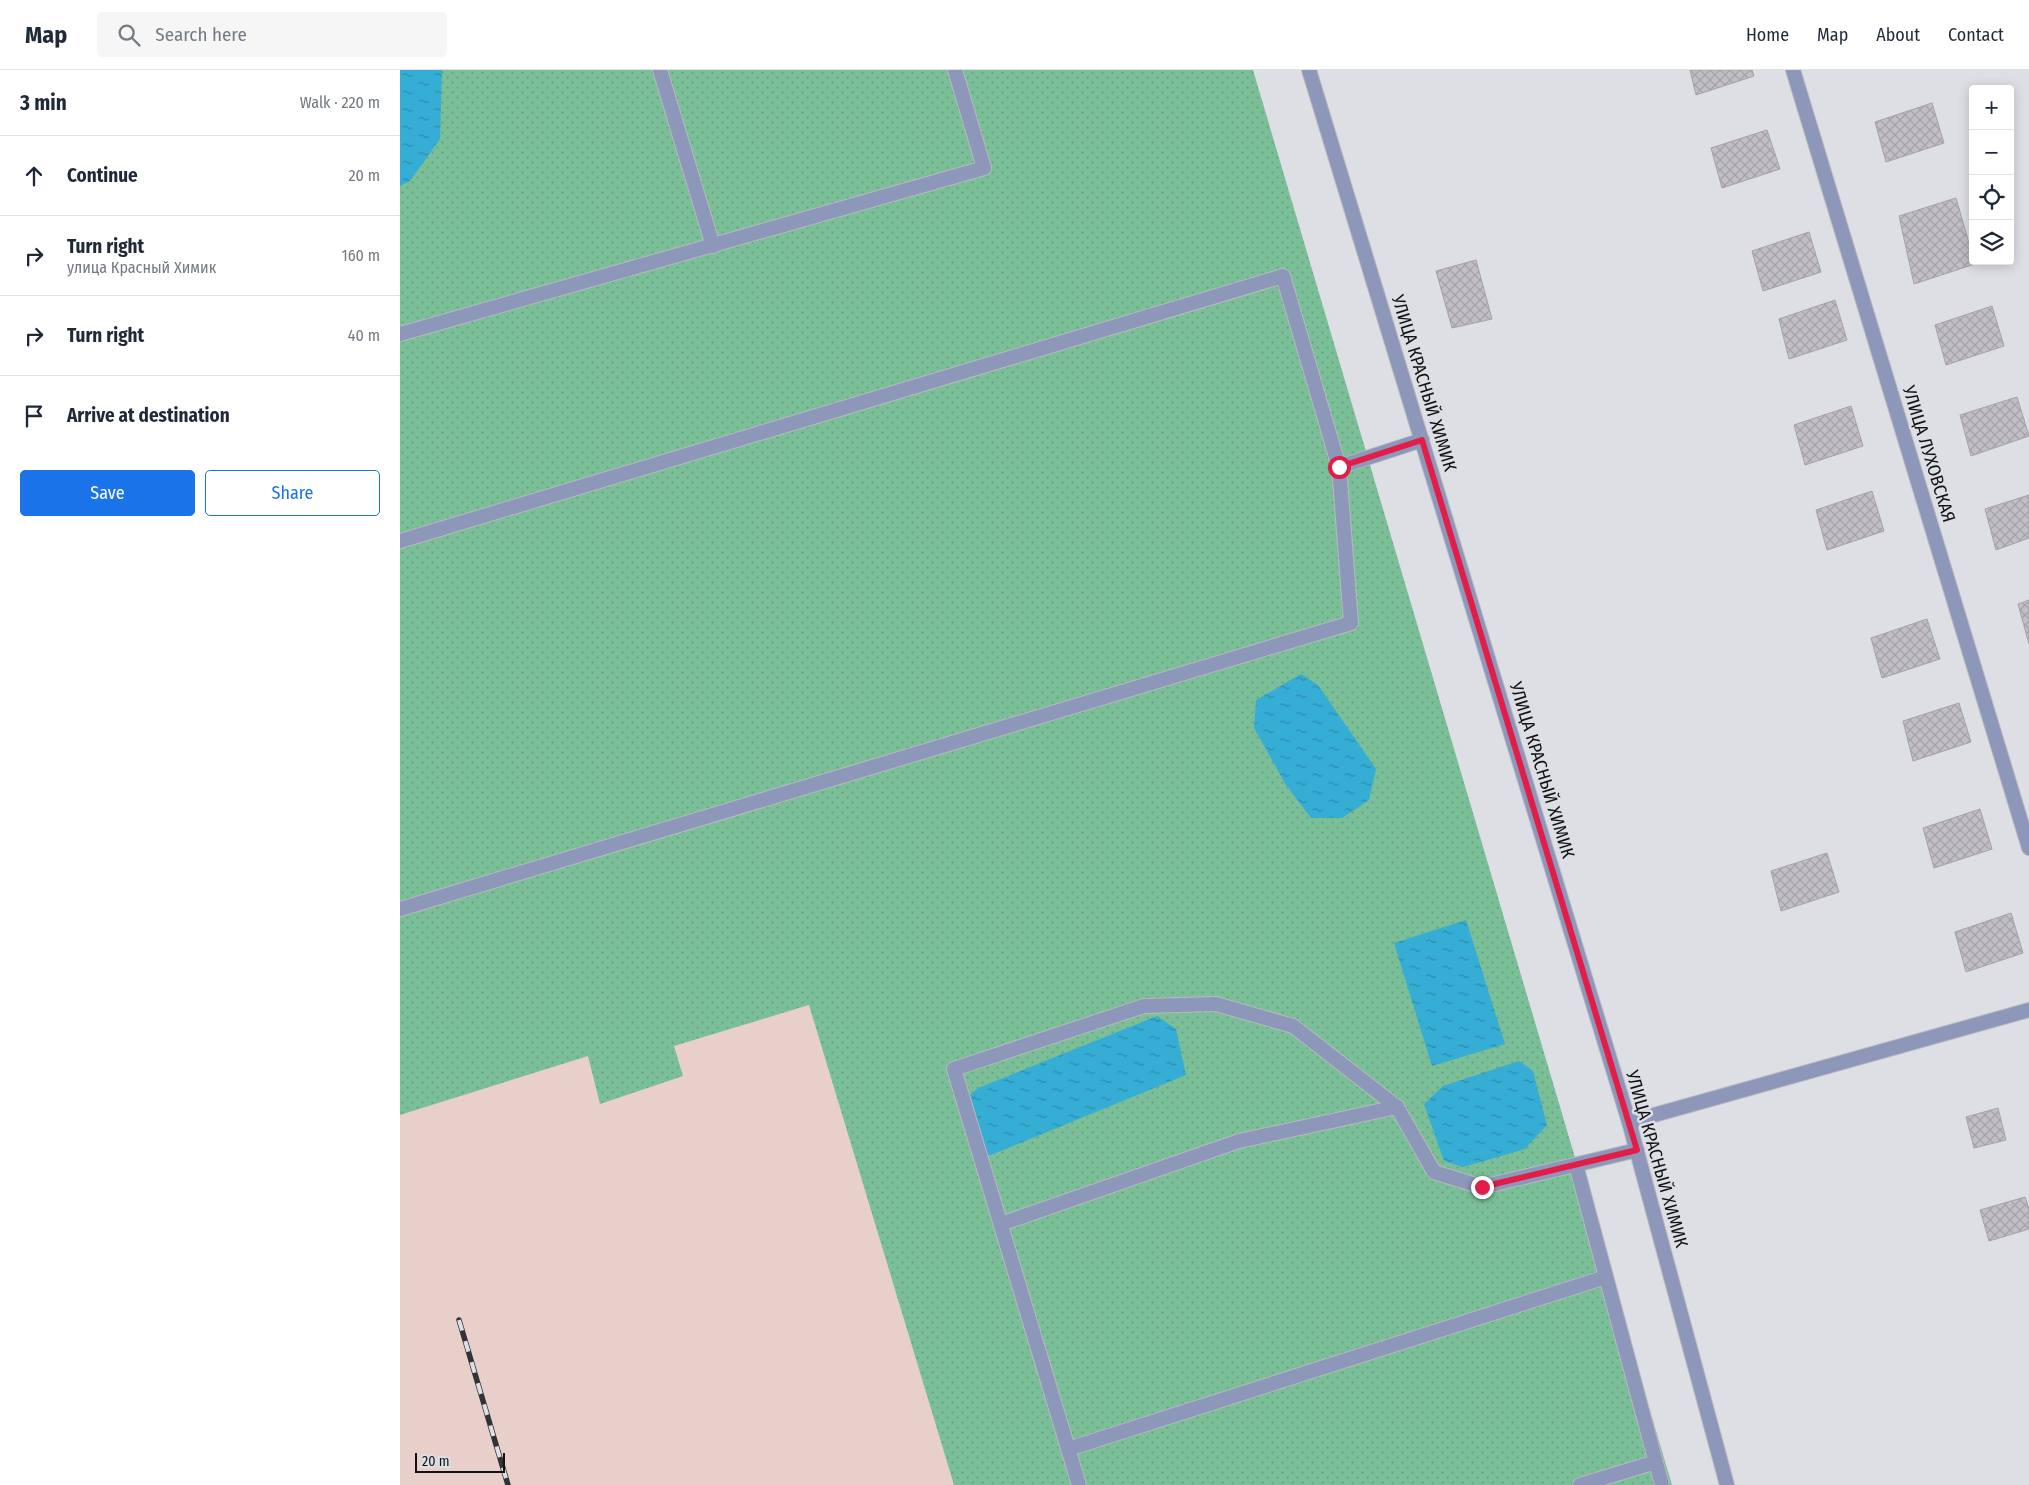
<!DOCTYPE html>
<meta charset="utf-8">
<style>
:root{--surface:#fff;--page:#f6f6f7;--text:#1f2937;--muted:#747a83;--line:#e0e1e3;--accent:#1a73e8}
body{margin:0;font-family:"Fira Sans Condensed",sans-serif;background:var(--page);color:var(--text)}
.controls{position:absolute;right:15px;top:15px;display:grid;overflow:hidden;border-radius:5px;box-shadow:0 2px 12px #0003}
.controls button{width:45px;height:45px;display:grid;place-items:center;padding:0;border:0;border-bottom:1px solid var(--line);background:var(--surface);color:var(--text);font:25px sans-serif}
.scale{position:absolute;left:15px;bottom:12px;width:90px;box-sizing:border-box;padding-left:5px;border:2px solid #111214;border-top:0;font-size:14px;line-height:18px;white-space:nowrap;color:#111214;-webkit-text-stroke:4px #dedfe5;paint-order:stroke}
.stop{position:absolute;width:15px;height:15px;margin:-11px;border:4px solid #e11d48;border-radius:50%;background:#fff}
.stop.end{background:#e11d48;border-color:#fff;box-shadow:0 1px 5px #0008}
.list{margin:0;padding:0;list-style:none}
h2{display:flex;justify-content:space-between;align-items:center;height:65px;margin:0;padding:0 20px;font-size:21px}
h2 small{font-size:16px;font-weight:400;color:var(--muted)}
.list li{display:grid;grid-template-columns:32px 1fr auto;gap:15px;align-items:center;box-sizing:border-box;height:80px;padding:0 20px;border-top:1px solid var(--line)}
.list b{display:block;font-size:19px;white-space:nowrap}
.list p{margin:0;font-size:16px;white-space:nowrap;color:var(--muted)}
.list em{font-size:16px;font-style:normal;color:var(--muted)}
.actions{display:flex;gap:10px;padding:15px 20px}
.actions a{flex:1;padding:11px 0;border:1px solid var(--accent);border-radius:5px;text-align:center;font-size:18px;color:var(--accent)}
.actions .main{background:var(--accent);color:#fff}
.icon{flex:none;width:28px;height:28px;fill:none;stroke:currentColor;stroke-width:2;stroke-linecap:round;stroke-linejoin:round}
.map{position:relative;flex:none;width:1629px;height:1415px;overflow:hidden}
header{display:flex;align-items:center;gap:30px;box-sizing:border-box;height:70px;padding:0 25px;background:var(--surface);border-bottom:1px solid var(--line)}
header strong{font-size:24px}
nav{display:flex;gap:28px;margin-inline-start:auto;font-size:18px}
.search{width:350px;height:45px;background:var(--page);display:flex;align-items:center;gap:12px;box-sizing:border-box;padding:0 18px;border-radius:5px;color:var(--muted);font-size:19px}
main{display:flex}
aside{flex:1;background:var(--surface)}
.map>svg:first-child{display:block}
.industrial{fill:#e9cfc9}
.garden{fill:url(#garden-dots)}
.water{fill:url(#water-ripples)}
.building{fill:url(#building-cross-hatch);stroke:#a4a2a7}
.lines{fill:none;stroke-linecap:round;stroke-linejoin:round}
.service-casing{stroke:#b9babf;stroke-width:16}
.minor-casing{stroke:#b9babf;stroke-width:16}
.service{stroke:#8d97ba;stroke-width:14}
.minor{stroke:#8d97ba;stroke-width:14}
.rail-casing{stroke:#323336;stroke-width:5.5}
.rail{stroke:#dedfe5;stroke-width:4;stroke-dasharray:11;stroke-linecap:butt}
.route{stroke:#e11d48;stroke-width:6}
.labels{text-anchor:middle;stroke-width:5;stroke-linejoin:round;paint-order:stroke}
.street-label{font-size:18px;fill:#111214;stroke:#dedfe5}
</style>
<header>
<strong>Map</strong>
<div class="search"><svg class="icon" aria-label="search" viewBox="0 0 24 24"><circle cx="10" cy="10" r="6"/><path d="M15 15l6 6"/></svg>Search here</div>
<nav><a>Home</a><a>Map</a><a>About</a><a>Contact</a></nav>
</header>
<main>
<aside>
<h2>3 min<small>Walk · 220 m</small></h2>
<ul class="list">
<li><svg class="icon" aria-label="ahead" viewBox="0 0 24 24"><path d="M12 20V5M6 11l6-6 6 6"/></svg><div><b>Continue</b></div><em>20 m</em></li>
<li><svg class="icon" aria-label="right" viewBox="0 0 24 24"><path d="M7 20v-9h11M14 6l5 5-5 5"/></svg><div><b>Turn right</b><p>улица Красный Химик</p></div><em>160 m</em></li>
<li><svg class="icon" aria-label="right" viewBox="0 0 24 24"><path d="M7 20v-9h11M14 6l5 5-5 5"/></svg><div><b>Turn right</b></div><em>40 m</em></li>
<li><svg class="icon" aria-label="arrive" viewBox="0 0 24 24"><path d="M6 21V4h12l-3 4 3 4H6"/></svg><div><b>Arrive at destination</b></div></li>
</ul>
<div class="actions"><a class="main">Save</a><a>Share</a></div>
</aside>
<div class="map">
<svg width="1629" height="1415" viewBox="0 0 1629 1415">
<defs>
<pattern id="garden-dots" width="8" height="8" patternUnits="userSpaceOnUse" patternTransform="scale(1.25)"><rect width="8" height="8" fill="#7abf97"/><path d="M2 2h.1M6 6h.1" fill="none" stroke="#68a381" stroke-width="1.8" stroke-linecap="round"/></pattern>
<pattern id="water-ripples" width="26" height="14" patternUnits="userSpaceOnUse" patternTransform="scale(1.25)"><rect width="26" height="14" fill="#36add4"/><path d="M2 4q2-2 4 0t4 0M15 11q2-2 4 0t4 0" fill="none" stroke="#2c8bab"/></pattern>
<pattern id="building-cross-hatch" width="8" height="8" patternUnits="userSpaceOnUse" patternTransform="scale(1.25)"><rect width="8" height="8" fill="#c1bfc4"/><path d="M0 0l8 8M0 8l8-8" fill="none" stroke="#a5a3a8"/></pattern>
</defs>
<rect width="100%" height="100%" fill="#dedfe5"/>
<!-- industrial -->
<polygon class="industrial" points="409,935 554,1415 0,1415 0,1045 189,985 200,1034 274,976"/>
<!-- garden -->
<polygon class="garden" points="0,0 853,0 1272,1415 554,1415 409,935 274,976 283,1006 200,1034 188,986 0,1045"/>
<!-- water -->
<g class="water">
<polygon points="0,0 42,0 40,69 10,111 0,116"/>
<polygon points="901,604 918,615 976,699 969,730 942,748 911,748 886,715 854,658 856,630"/>
<polygon points="1066,850 1105,974 1032,996 994,873"/>
<polygon points="757,946 776,959 786,1005 591,1085 579,1085 563,1031 578,1018"/>
<polygon points="1119,991 1133,1001 1147,1055 1125,1079 1063,1097 1044,1091 1024,1034 1043,1016"/>
</g>
<!-- building -->
<g class="building">
<polygon points="1290,0 1352,0 1354,6 1296,25"/>
<polygon points="1532,33 1544,73 1486,92 1475,52"/>
<polygon points="1367,60 1380,99 1322,118 1311,78"/>
<polygon points="1556,128 1575,194 1514,214 1499,146"/>
<polygon points="1409,162 1421,202 1363,221 1352,181"/>
<polygon points="1076,190 1092,249 1052,258 1036,201"/>
<polygon points="1435,230 1447,270 1389,289 1379,249"/>
<polygon points="1592,236 1604,276 1546,295 1535,255"/>
<polygon points="1617,327 1629,366 1571,386 1560,345"/>
<polygon points="1451,336 1463,376 1405,395 1394,355"/>
<polygon points="1472,421 1484,461 1427,480 1416,440"/>
<polygon points="1629,425 1629,468 1596,480 1585,439"/>
<polygon points="1629,530 1629,574 1618,534"/>
<polygon points="1527,549 1540,589 1482,608 1471,568"/>
<polygon points="1559,633 1571,672 1513,691 1503,651"/>
<polygon points="1580,739 1592,779 1534,798 1523,758"/>
<polygon points="1427,783 1439,822 1381,841 1371,801"/>
<polygon points="1611,843 1623,883 1566,902 1555,862"/>
<polygon points="1598,1038 1606,1070 1574,1078 1566,1047"/>
<polygon points="1625,1127 1629,1139 1629,1159 1589,1171 1580,1140"/>
</g>
<g class="lines">
<defs>
<g id="service">
<polyline points="260,0 313,176"/>
<polyline points="0,264 584,98 555,0"/>
<polyline points="0,471 883,206 939,397 1022,370"/>
<polyline points="0,839 951,553 939,397"/>
<polyline points="1176,1095 1262,1415"/>
<polyline points="601,1154 839,1071 997,1037"/>
<polyline points="668,1379 1206,1207"/>
<polyline points="679,1415 554,999 744,936 816,934 893,956 997,1037 1034,1102 1082,1117 1237,1080"/>
<polyline points="1180,1415 1256,1392"/>
</g>
<g id="minor">
<polyline points="909,0 1229,1052 1327,1415"/>
<polyline points="1393,0 1629,778"/>
<polyline points="1229,1052 1629,940"/>
</g>
</defs>
<!-- service casing -->
<use href="#service" class="service-casing"/>
<!-- minor casing -->
<use href="#minor" class="minor-casing"/>
<!-- service -->
<use href="#service" class="service"/>
<!-- minor -->
<use href="#minor" class="minor"/>
<defs>
<polyline id="rail" points="59,1250 108,1415"/>
</defs>
<!-- rail casing -->
<use href="#rail" class="rail-casing"/>
<!-- rail -->
<use href="#rail" class="rail"/>
</g>
<g class="lines">
<!-- route -->
<polyline class="route" points="939,397 1022,370 1237,1080 1082,1117"/>
</g>
<g class="labels">
<!-- street labels -->
<g class="street-label">
<text transform="translate(1024 313) rotate(73)" y="6">УЛИЦА КРАСНЫЙ ХИМИК</text>
<text transform="translate(1529 384) rotate(73)" y="6">УЛИЦА ЛУХОВСКАЯ</text>
<text transform="translate(1142 700) rotate(73)" y="6">УЛИЦА КРАСНЫЙ ХИМИК</text>
<text transform="translate(1257 1089) rotate(74)" y="6">УЛИЦА КРАСНЫЙ ХИМИК</text>
</g>
</g>
</svg>
<div class="controls">
<button>+</button>
<button>−</button>
<button><svg class="icon" aria-label="locate" viewBox="0 0 24 24"><circle cx="12" cy="12" r="6"/><path d="M12 2v4M12 18v4M2 12h4M18 12h4"/></svg></button>
<button><svg class="icon" aria-label="layers" viewBox="0 0 24 24"><path d="M12 4l9 5-9 5-9-5zM3 14l9 5 9-5"/></svg></button>
</div>
<div class="scale">20 m</div>
<div class="stop" style="left:939px;top:397px"></div>
<div class="stop end" style="left:1082px;top:1117px"></div>
</div>
</main>
